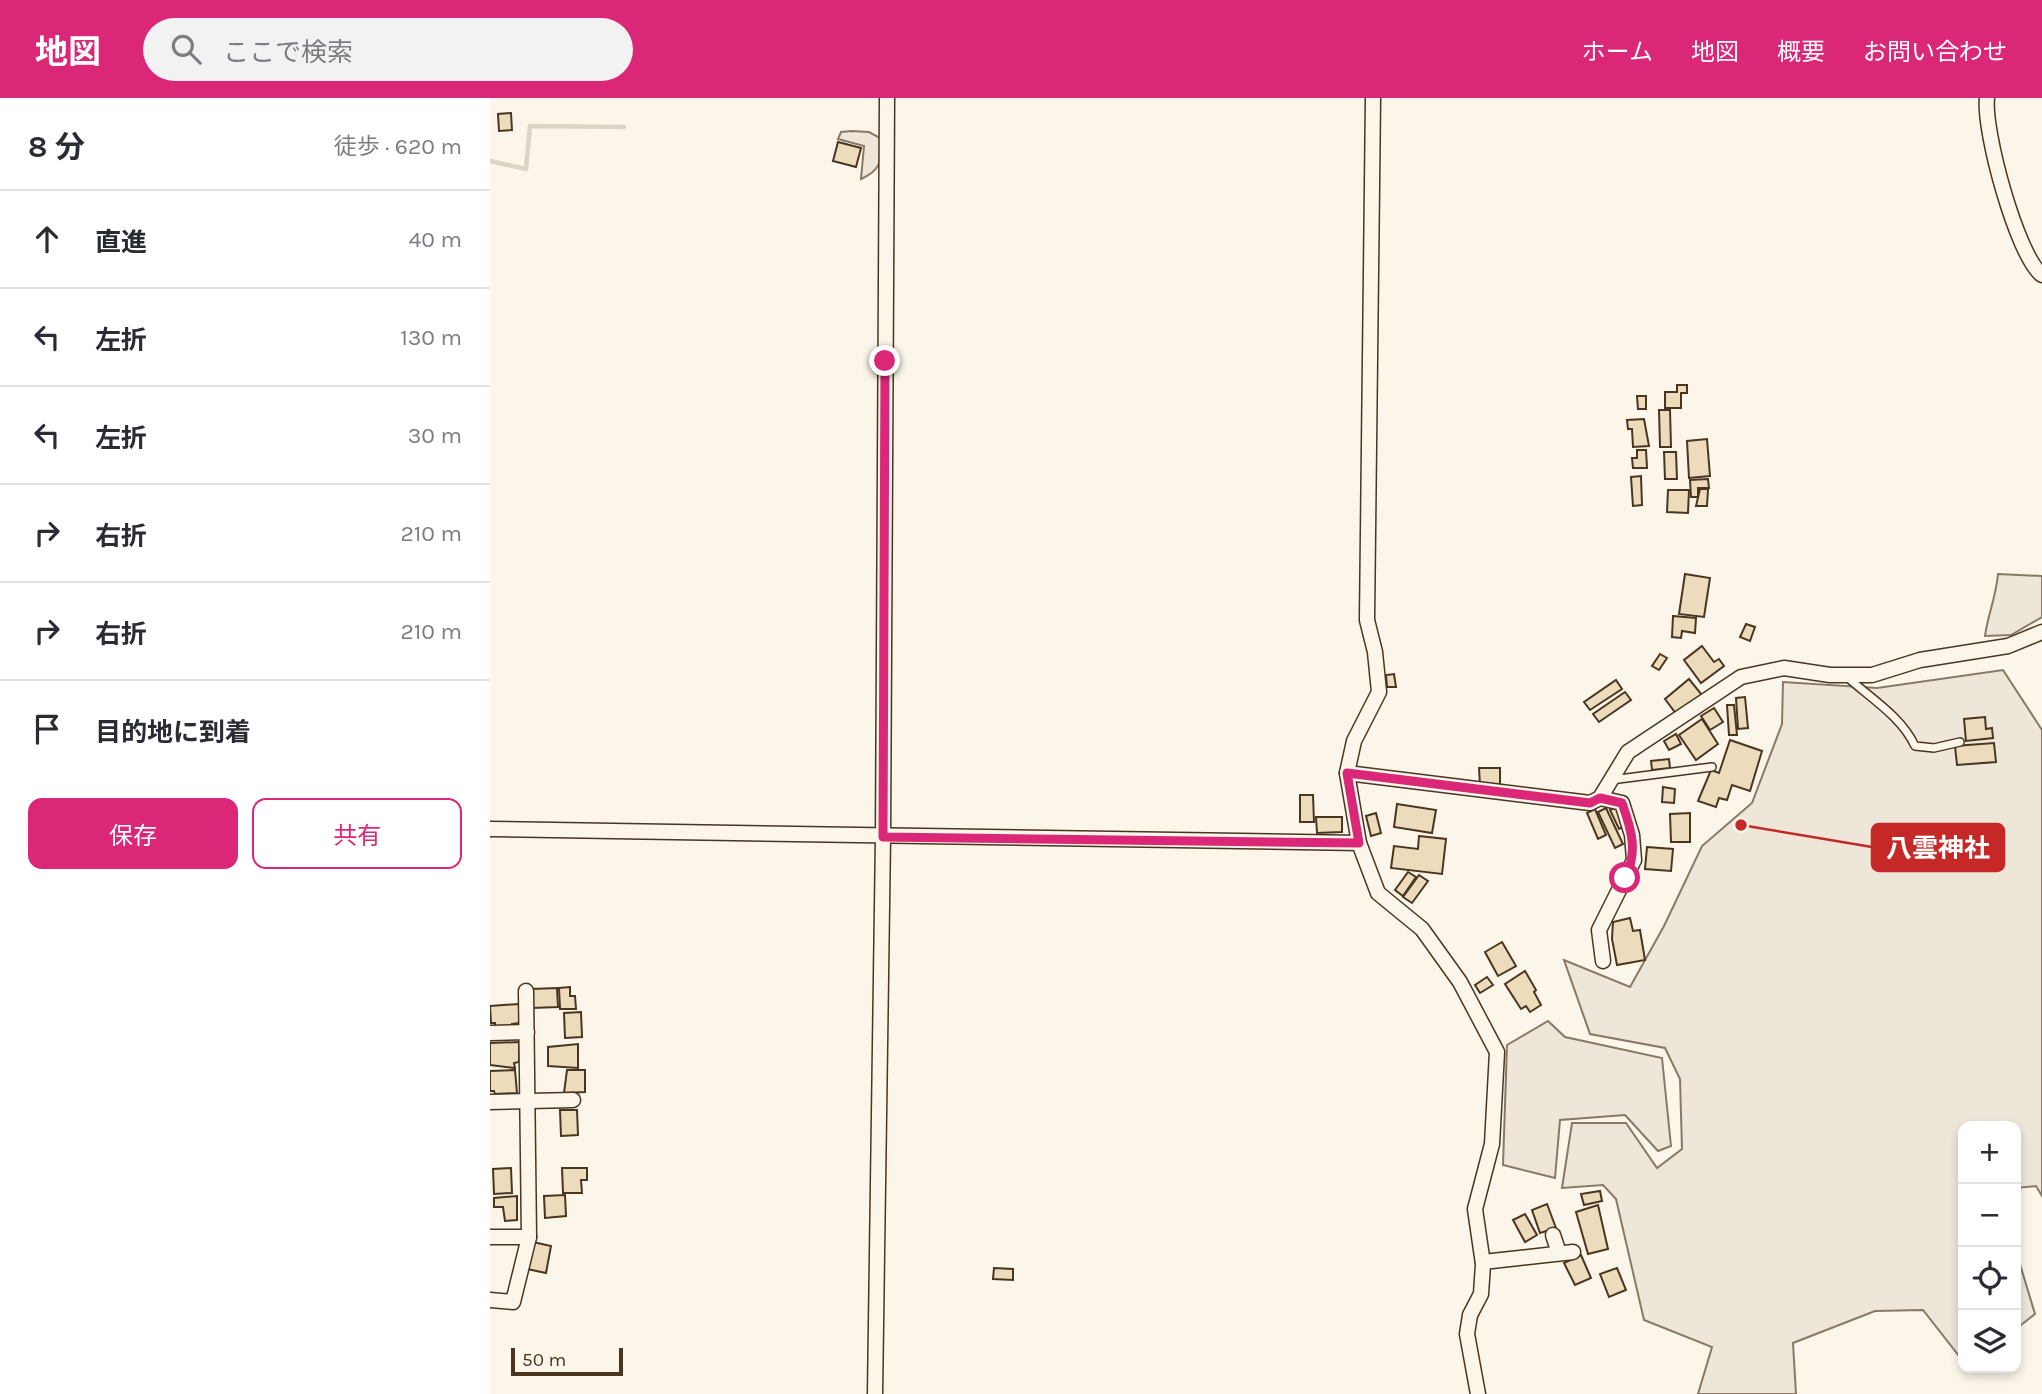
<!DOCTYPE html>
<html lang="ja">
<meta charset="utf-8">
<style>
:root{--surface:#fff;--page:#f2f2f3;--text:#2b2b33;--muted:#7c7c81;--line:#e1e1e2;--accent:#db2777}
body{margin:0;font-family:Karla,"Noto Sans JP",sans-serif;background:var(--page);color:var(--text)}
.controls{position:absolute;right:21px;bottom:21px;display:grid;overflow:hidden;border-radius:14px;box-shadow:0 4px 10px #0003}
.controls button{width:63px;height:63px;display:grid;place-items:center;padding:0;border:0;border-bottom:2px solid var(--line);background:var(--surface);color:var(--text);font:35px sans-serif}
.scale{position:absolute;left:21px;bottom:18px;width:112px;box-sizing:border-box;padding-left:7px;border:4px solid #4a3520;border-top:0;font-size:19px;line-height:24px;white-space:nowrap;color:#4a3520;-webkit-text-stroke:5px #fbf6e9;paint-order:stroke}
.stop{position:absolute;width:21px;height:21px;margin:-16px;border:5px solid #db2777;border-radius:50%;background:#fff}
.stop.end{background:#db2777;border-color:#fff;box-shadow:0 2px 7px #0008}
.list{margin:0;padding:0;list-style:none}
h2{display:flex;justify-content:space-between;align-items:center;height:91px;margin:0;padding:0 28px;font-size:30px}
h2 small{font-size:23px;font-weight:400;color:var(--muted)}
.list li{display:grid;grid-template-columns:46px 1fr auto;gap:21px;align-items:center;box-sizing:border-box;height:98px;padding:0 28px;border-top:2px solid var(--line)}
.list b{display:block;font-size:26px;white-space:nowrap}
.list em{font-size:23px;font-style:normal;color:var(--muted)}
.actions{display:flex;gap:14px;padding:21px 28px}
.actions a{flex:1;padding:16px 0;border:2px solid var(--accent);border-radius:14px;text-align:center;font-size:24px;color:var(--accent)}
.actions .main{background:var(--accent);color:#fff}
.icon{flex:none;width:38px;height:38px;fill:none;stroke:currentColor;stroke-width:2;stroke-linecap:round;stroke-linejoin:round}
.map{position:relative;flex:none;width:1552px;height:1296px;overflow:hidden}
header{display:flex;align-items:center;gap:42px;box-sizing:border-box;height:98px;padding:0 35px;background:var(--accent);color:#fff}
header strong{font-size:33px}
nav{display:flex;gap:38px;margin-inline-start:auto;font-size:24px}
.search{width:490px;height:63px;background:var(--page);display:flex;align-items:center;gap:18px;box-sizing:border-box;padding:0 24px;border-radius:38px;color:var(--muted);font-size:26px}
main{display:flex}
aside{flex:1;background:var(--surface)}
.map>svg:first-child{display:block}
.green{fill:#ede6d9;stroke:#887966;stroke-width:2}
.lines{fill:none;stroke-linecap:round;stroke-linejoin:round}
.stream{stroke:#dcd4c6;stroke-width:4.5}
.building{fill:#ecdcbc;stroke:#4a3520;stroke-width:2}
.lane-casing{stroke:#4a3520;stroke-width:10}
.street-casing{stroke:#4a3520;stroke-width:17}
.lane{stroke:#fbf6e9;stroke-width:7}
.street{stroke:#fbf6e9;stroke-width:14}
.route{stroke:#db2777;stroke-width:9}
.leader{fill:none;stroke:#c62828;stroke-width:2.5}
.callout-dot{fill:#c62828;stroke:#fbf6e9;stroke-width:2.5}
.callout{fill:#c62828;stroke:#c62828;stroke-width:2.5}
.callout-label{font-size:26px;text-anchor:middle;font-weight:bold;fill:#fff}
</style>
<header>
<strong>地図</strong>
<div class="search"><svg class="icon" aria-label="search" viewBox="0 0 24 24"><circle cx="10" cy="10" r="6"/><path d="M15 15l6 6"/></svg>ここで検索</div>
<nav><a>ホーム</a><a>地図</a><a>概要</a><a>お問い合わせ</a></nav>
</header>
<main>
<aside>
<h2>8 分<small>徒歩 · 620 m</small></h2>
<ul class="list">
<li><svg class="icon" aria-label="ahead" viewBox="0 0 24 24"><path d="M12 20V5M6 11l6-6 6 6"/></svg><div><b>直進</b></div><em>40 m</em></li>
<li><svg class="icon" aria-label="left" viewBox="0 0 24 24"><path d="M17 20v-9H6M10 6l-5 5 5 5"/></svg><div><b>左折</b></div><em>130 m</em></li>
<li><svg class="icon" aria-label="left" viewBox="0 0 24 24"><path d="M17 20v-9H6M10 6l-5 5 5 5"/></svg><div><b>左折</b></div><em>30 m</em></li>
<li><svg class="icon" aria-label="right" viewBox="0 0 24 24"><path d="M7 20v-9h11M14 6l5 5-5 5"/></svg><div><b>右折</b></div><em>210 m</em></li>
<li><svg class="icon" aria-label="right" viewBox="0 0 24 24"><path d="M7 20v-9h11M14 6l5 5-5 5"/></svg><div><b>右折</b></div><em>210 m</em></li>
<li><svg class="icon" aria-label="arrive" viewBox="0 0 24 24"><path d="M6 21V4h12l-3 4 3 4H6"/></svg><div><b>目的地に到着</b></div></li>
</ul>
<div class="actions"><a class="main">保存</a><a>共有</a></div>
</aside>
<div class="map">
<svg width="1552" height="1296" viewBox="0 0 1552 1296">
<rect width="100%" height="100%" fill="#fbf6e9"/>
<!-- green -->
<g class="green">
<path d="M362 33 379 34 392 41C391 62 392 72 371 81L374 48 348 41 351 34Z"/>
<path d="M1508 476 1552 478V519L1521 537 1495 538C1498 516 1506 499 1508 476Z"/>
<polygon points="1513,572 1552,632 1552,1098 1546,1088 1526,1090 1526,1028 1473,1028 1473,1263 1433,1212 1385,1213 1303,1245 1306,1296 1208,1296 1222,1249 1154,1222 1126,1101 1113,1087 1072,1090 1082,1025 1136,1025 1167,1070 1192,1051 1190,981 1175,950 1100,936 1074,862 1140,889 1174,828 1212,748 1262,705 1292,626 1293,584 1387,590"/>
<polygon points="1058,923 1075,939 1172,960 1181,1048 1168,1053 1135,1017 1070,1022 1065,1080 1013,1067 1017,947"/>
<polygon points="1526,1153 1545,1216 1526,1231"/>
</g>
<g class="lines">
<!-- stream -->
<polyline class="stream" points="0,63 36,71 40,28 134,29"/>
</g>
<!-- building -->
<g class="building">
<polygon points="21,15 22,32 9,33 8,16"/>
<polygon points="348,44 371,50 366,69 343,63"/>
<polygon points="1187,287 1197,287 1197,295 1191,295 1191,310 1175,310 1175,294 1187,294"/>
<polygon points="1147,298 1156,298 1156,311 1148,311"/>
<polygon points="1169,312 1180,312 1181,349 1170,349"/>
<polygon points="1154,321 1159,348 1143,349 1142,331 1138,331 1137,322"/>
<polygon points="1217,341 1220,378 1199,380 1197,343"/>
<polygon points="1147,352 1156,352 1157,370 1143,370 1142,360 1147,360"/>
<polygon points="1174,354 1186,354 1187,381 1175,381"/>
<polygon points="1151,378 1152,407 1143,408 1141,379"/>
<polygon points="1218,381 1219,390 1208,390 1208,399 1201,399 1200,382"/>
<polygon points="1210,391 1218,391 1217,408 1206,408"/>
<polygon points="1178,392 1199,392 1198,415 1177,414"/>
<polygon points="1195,476 1220,480 1214,519 1189,516"/>
<polygon points="1183,518 1206,520 1205,535 1192,533 1191,540 1182,539"/>
<polygon points="1256,526 1265,529 1260,543 1250,539"/>
<polygon points="1212,548 1224,564 1229,561 1234,568 1211,585 1194,562"/>
<polygon points="1170,556 1177,560 1169,572 1162,568"/>
<polygon points="904,576 906,589 897,589 896,577"/>
<polygon points="1199,581 1212,597 1187,617 1175,601"/>
<polygon points="1126,582 1132,591 1100,612 1094,604"/>
<polygon points="1135,594 1141,602 1109,624 1103,616"/>
<polygon points="1255,599 1258,630 1248,631 1246,600"/>
<polygon points="1237,607 1244,607 1247,637 1239,637"/>
<polygon points="1224,610 1233,624 1220,632 1211,618"/>
<polygon points="1495,619 1496,631 1502,630 1503,640 1476,643 1474,621"/>
<polygon points="1212,621 1228,646 1206,662 1189,637"/>
<polygon points="1186,636 1191,646 1179,652 1174,643"/>
<polygon points="1240,642 1272,653 1260,693 1242,687 1237,702 1229,700 1226,709 1208,703 1221,672 1229,675"/>
<polygon points="1504,645 1506,664 1467,667 1465,648"/>
<polygon points="1179,661 1180,670 1162,672 1161,663"/>
<polygon points="989,670 1010,670 1010,686 990,687"/>
<polygon points="1173,689 1185,691 1184,705 1172,704"/>
<polygon points="810,697 823,697 824,724 810,724"/>
<polygon points="907,706 946,712 942,735 904,729"/>
<polygon points="1126,709 1135,728 1129,731 1120,712"/>
<polygon points="1116,710 1133,746 1125,750 1108,714"/>
<polygon points="1105,711 1116,737 1108,741 1097,715"/>
<polygon points="886,715 891,735 881,738 876,718"/>
<polygon points="1200,715 1200,744 1181,744 1180,716"/>
<polygon points="826,719 852,719 852,734 827,735"/>
<polygon points="929,738 956,741 952,776 901,770 904,748 928,751"/>
<polygon points="1157,749 1183,751 1181,773 1155,771"/>
<polygon points="918,774 926,779 913,798 905,792"/>
<polygon points="929,777 938,783 922,805 913,799"/>
<polygon points="1140,820 1143,833 1150,832 1155,862 1127,867 1122,841 1123,824"/>
<polygon points="1012,844 1026,868 1008,878 995,854"/>
<polygon points="1035,873 1046,892 1044,894 1051,907 1040,914 1036,908 1031,911 1015,886"/>
<polygon points="997,879 1003,887 990,895 985,887"/>
<polygon points="80,889 80,898 85,898 86,911 70,911 69,890"/>
<polygon points="67,890 68,909 42,910 41,891"/>
<polygon points="29,906 30,925 22,926 22,931 5,932 5,925 1,925 0,908"/>
<polygon points="91,914 92,939 75,940 74,915"/>
<polygon points="29,944 29,964 24,965 25,970 0,967 0,945"/>
<polygon points="88,946 88,970 58,968 58,949"/>
<polygon points="25,972 27,995 5,996 4,993 0,993 0,973"/>
<polygon points="77,972 95,972 95,994 74,995"/>
<polygon points="70,1012 87,1012 88,1037 71,1038"/>
<polygon points="21,1070 22,1095 4,1096 3,1071"/>
<polygon points="72,1070 97,1070 97,1082 91,1082 92,1095 73,1095"/>
<polygon points="1110,1093 1112,1103 1094,1107 1091,1096"/>
<polygon points="75,1097 76,1118 55,1120 54,1098"/>
<polygon points="27,1098 27,1122 15,1123 13,1109 4,1109 4,1100"/>
<polygon points="1057,1106 1066,1130 1050,1135 1042,1112"/>
<polygon points="1108,1107 1118,1151 1098,1156 1086,1114"/>
<polygon points="1035,1116 1047,1137 1035,1144 1023,1122"/>
<polygon points="43,1144 61,1148 56,1175 37,1171"/>
<polygon points="1091,1157 1101,1180 1085,1187 1074,1165"/>
<polygon points="504,1170 523,1171 523,1182 503,1181"/>
<polygon points="1127,1170 1136,1192 1119,1199 1110,1176"/>
</g>
<g class="lines">
<defs>
<g id="lane">
<path d="M1356 578C1380 600 1411 618 1425 648L1444 650 1470 644"/>
<polyline points="1121,682 1222,669"/>
</g>
<g id="street">
<polyline points="883,0 877,522 885,554 889,594 864,643 857,675 869,745 888,795 932,831 970,884 1007,954 1002,1046 985,1111 993,1166 991,1196 980,1217 977,1236 988,1296"/>
<path d="M1497 0C1493 32 1527 158 1552 177"/>
<polyline points="857,675 1100,705 1110,700 1138,654 1251,579 1294,570 1340,577 1382,577 1430,562 1518,548 1552,534"/>
<polyline points="1110,700 1132,705 1142,737 1144,762 1109,832 1113,863"/>
<polyline points="0,731 869,745"/>
<polyline points="0,935 37,934"/>
<polyline points="0,1004 83,1002"/>
<polyline points="1063,1137 1069,1155"/>
<polyline points="0,1139 39,1139"/>
<polyline points="993,1164 1083,1154"/>
<polyline points="0,1202 23,1204 39,1139 36,893"/>
<polyline points="385,1296 393,739 397,0"/>
</g>
</defs>
<!-- lane casing -->
<use href="#lane" class="lane-casing"/>
<!-- street casing -->
<use href="#street" class="street-casing"/>
<!-- lane -->
<use href="#lane" class="lane"/>
<!-- street -->
<use href="#street" class="street"/>
</g>
<g class="lines">
<!-- route -->
<path class="route" d="M395 263 393 739 869 745 857 675 1100 705 1110 700 1132 705C1142 733 1148 754 1135 780"/>
</g>
<!-- callouts -->
<path class="leader" d="M1251 727L1382 749"/>
<circle class="callout-dot" cx="1251" cy="727" r="7"/>
<rect class="callout" x="1382" y="726" width="132" height="47" rx="7"/>
<g class="callout-label">
<text x="1448" y="759">八雲神社</text>
</g>
</svg>
<div class="controls">
<button>+</button>
<button>−</button>
<button><svg class="icon" aria-label="locate" viewBox="0 0 24 24"><circle cx="12" cy="12" r="6"/><path d="M12 2v4M12 18v4M2 12h4M18 12h4"/></svg></button>
<button><svg class="icon" aria-label="layers" viewBox="0 0 24 24"><path d="M12 4l9 5-9 5-9-5zM3 14l9 5 9-5"/></svg></button>
</div>
<div class="scale">50 m</div>
<div class="stop" style="left:1135px;top:780px"></div>
<div class="stop end" style="left:395px;top:263px"></div>
</div>
</main>
